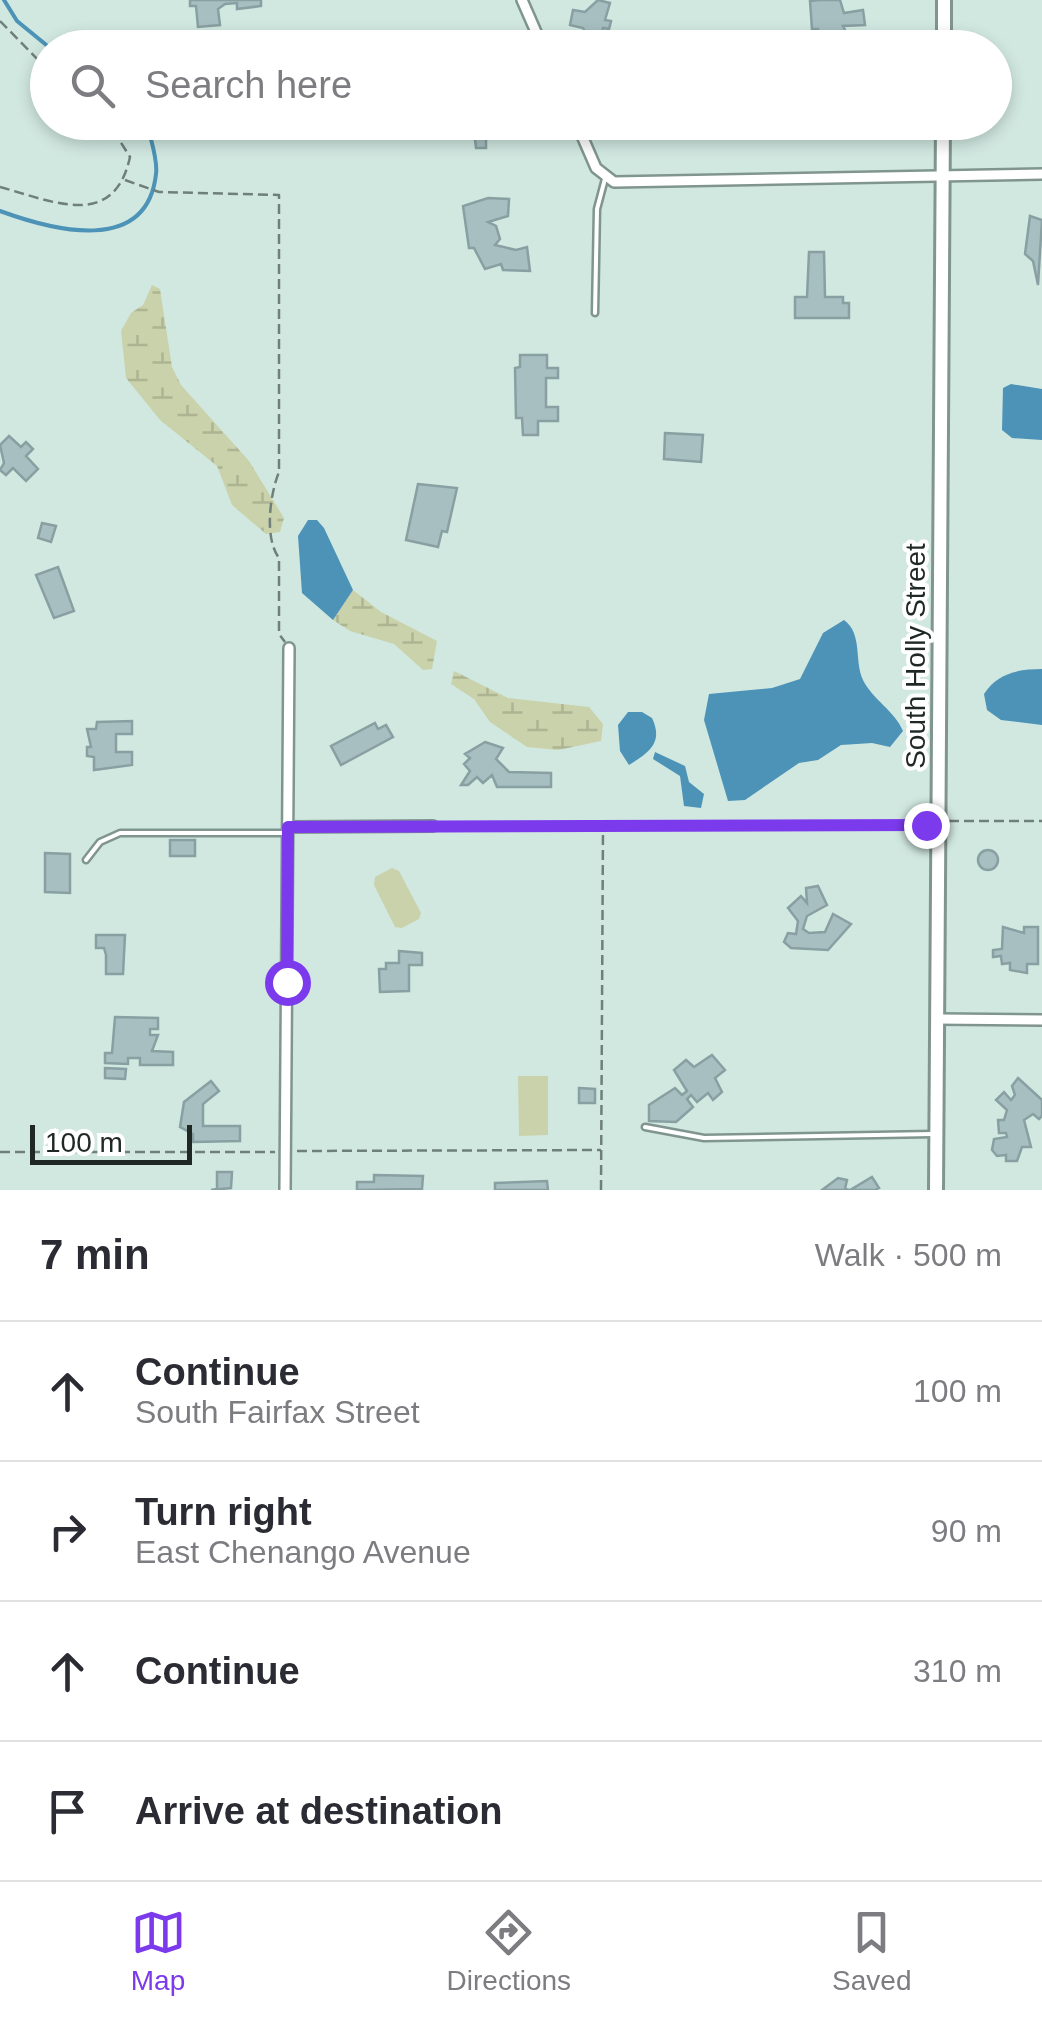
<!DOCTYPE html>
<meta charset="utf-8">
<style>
:root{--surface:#fff;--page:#f2f2f3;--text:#2b2b33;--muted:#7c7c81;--line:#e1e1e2;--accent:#7c3aed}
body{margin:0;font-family:Helvetica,sans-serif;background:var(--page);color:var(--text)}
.scale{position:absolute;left:30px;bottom:25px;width:162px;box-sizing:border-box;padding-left:10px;border:5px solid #1f2825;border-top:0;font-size:28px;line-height:35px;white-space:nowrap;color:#1f2825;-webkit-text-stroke:8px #fff;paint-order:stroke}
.stop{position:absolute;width:30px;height:30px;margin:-22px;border:8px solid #7c3aed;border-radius:50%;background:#fff}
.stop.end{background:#7c3aed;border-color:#fff;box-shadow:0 2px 10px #0008}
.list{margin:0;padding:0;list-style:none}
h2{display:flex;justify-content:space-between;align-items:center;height:130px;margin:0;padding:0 40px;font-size:42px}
h2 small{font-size:32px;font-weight:400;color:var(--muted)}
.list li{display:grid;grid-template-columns:65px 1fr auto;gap:30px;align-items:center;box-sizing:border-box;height:140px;padding:0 40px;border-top:2px solid var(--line)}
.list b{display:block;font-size:38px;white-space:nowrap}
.list p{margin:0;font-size:32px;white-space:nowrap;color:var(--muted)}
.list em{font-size:32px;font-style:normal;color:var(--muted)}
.icon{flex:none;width:55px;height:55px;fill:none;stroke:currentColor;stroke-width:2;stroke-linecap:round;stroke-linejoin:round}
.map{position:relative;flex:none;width:1042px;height:1190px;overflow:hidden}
.search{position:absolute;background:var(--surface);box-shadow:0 5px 15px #0003;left:30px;right:30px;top:30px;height:110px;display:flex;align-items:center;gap:25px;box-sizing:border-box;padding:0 35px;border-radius:55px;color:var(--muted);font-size:38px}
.sheet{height:690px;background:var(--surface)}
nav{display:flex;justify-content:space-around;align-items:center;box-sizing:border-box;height:140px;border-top:2px solid var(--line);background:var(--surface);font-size:28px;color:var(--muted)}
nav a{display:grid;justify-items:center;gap:5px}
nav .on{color:var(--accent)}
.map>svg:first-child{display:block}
.green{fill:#c9d2aa}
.wetland{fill:url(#wetland-marsh)}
.water{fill:#4c93b7}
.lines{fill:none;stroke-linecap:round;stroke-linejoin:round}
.stream{stroke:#4c93b7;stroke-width:4}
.building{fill:#a7bfc1;stroke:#88a0a2;stroke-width:2.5}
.lane-casing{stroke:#80958f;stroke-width:9}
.street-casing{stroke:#80958f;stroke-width:14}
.secondary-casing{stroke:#80958f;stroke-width:18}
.path{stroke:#6f7f7a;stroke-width:2.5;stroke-dasharray:10 5;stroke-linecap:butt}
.lane{stroke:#fff;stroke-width:4}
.street{stroke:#fff;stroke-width:9}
.secondary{stroke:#fff;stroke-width:12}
.route{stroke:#7c3aed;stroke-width:12}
.labels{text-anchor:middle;stroke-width:8;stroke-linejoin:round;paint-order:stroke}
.street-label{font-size:28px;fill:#1f2825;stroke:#fff}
</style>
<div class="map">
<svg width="1042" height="1190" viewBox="0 0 1042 1190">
<defs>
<pattern id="wetland-marsh" width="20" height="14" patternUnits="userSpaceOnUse" patternTransform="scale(2.5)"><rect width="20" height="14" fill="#c9d2aa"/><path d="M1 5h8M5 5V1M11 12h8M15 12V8" fill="none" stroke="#acb492"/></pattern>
</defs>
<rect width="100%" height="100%" fill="#d1e8e1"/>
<!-- green -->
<g class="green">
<polygon points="392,868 399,871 421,913 419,919 402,928 395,927 374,885 375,877"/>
<polygon points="518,1076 548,1076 548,1135 519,1136"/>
</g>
<!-- wetland -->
<g class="wetland">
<polygon points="152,285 160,289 172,367 181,385 249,461 284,518 280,532 266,534 232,505 217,466 160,420 126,378 121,331 131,313 143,305"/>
<polygon points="353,590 381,612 437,641 432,669 423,670 394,644 350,631 333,620"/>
<polygon points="454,671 508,698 589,707 603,724 601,741 558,750 527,747 490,722 474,699 451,684"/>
</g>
<!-- water -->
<g class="water">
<polygon points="1011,384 1042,389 1042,440 1012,438 1002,430 1003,388"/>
<polygon points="308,520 317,520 324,528 353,590 333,620 302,593 298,536"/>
<path d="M844 620C863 634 854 661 863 680 873 700 894 710 903 731L890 747 872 743 841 745 818 760 799 763 745 800 728 801 704 720 709 694 772 688 800 679 823 633Z"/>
<path d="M1042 669V725L1001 720 987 710 984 694C997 673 1019 669 1042 669Z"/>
<path d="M628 712H642L652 718C664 743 648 753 629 765L620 751 618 725Z"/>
<polygon points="655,752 685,766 689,782 704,794 701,808 684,806 680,776 653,759"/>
</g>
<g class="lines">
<!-- stream -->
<g class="stream">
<polyline points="4,0 17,21 50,48"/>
<path d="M0 211C52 230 147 256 156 174 158 160 151 141 148 127L143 122"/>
</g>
</g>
<!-- building -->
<g class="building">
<polygon points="190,0 261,0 261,6 237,9 237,3 225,4 218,9 220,25 198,27 196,6 190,6"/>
<polygon points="598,0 610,3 605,20 611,21 609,29 603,28 602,33 608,34 613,48 582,48 588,37 583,28 570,25 573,10 585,12"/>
<polygon points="820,0 840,0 844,13 863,10 865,25 843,26 854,48 810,48 809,39 819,38 818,29 812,29 810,1"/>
<polygon points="507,122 486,124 486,148 476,148 473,123"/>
<polygon points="813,122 847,122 848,132 814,133"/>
<polygon points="488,198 509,199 508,216 488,222 496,226 500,239 495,245 516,250 527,247 530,271 503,270 501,264 485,269 474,248 469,248 463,206"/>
<polygon points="1030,216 1042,220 1038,285 1033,261 1025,254"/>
<polygon points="809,252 824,252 825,297 843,297 843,303 849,303 849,318 795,318 795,297 807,297"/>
<polygon points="520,355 547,355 547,368 558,368 558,378 546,378 546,407 558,407 558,421 538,421 538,435 523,435 522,418 516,418 515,368 520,367"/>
<polygon points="665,433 703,435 701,462 664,459"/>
<polygon points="9,436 21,447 26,442 33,449 26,456 38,469 26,481 13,468 6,475 0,470 4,463 0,445"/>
<polygon points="418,484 457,488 447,532 442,531 438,547 406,540"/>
<polygon points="42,523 56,526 51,542 38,538"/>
<polygon points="58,567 74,611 54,618 36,575"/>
<polygon points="132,721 132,734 116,734 116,752 132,752 132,765 94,770 94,757 87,756 87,747 91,747 87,729 96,729 97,722"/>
<polygon points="375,723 378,729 386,725 393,737 341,765 331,746"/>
<polygon points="485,742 503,748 496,759 509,772 551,773 551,787 497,787 492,775 483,783 477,777 468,785 461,785 470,771 464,764 470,758 465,754"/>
<rect x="170" y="840" width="25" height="16"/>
<circle cx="988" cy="860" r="10"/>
<polygon points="45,853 70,854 70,893 45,892"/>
<polygon points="818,886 827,905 807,916 803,929 809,933 825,932 833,914 851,924 828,950 791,948 784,942 788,933 796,934 798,921 788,908 801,896 807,903 806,888"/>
<polygon points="1003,927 1024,933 1024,927 1038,927 1038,964 1027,964 1027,973 1010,970 1010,963 1002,964 1001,956 993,957 993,950 1002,949"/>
<polygon points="96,935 125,935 123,974 106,974 106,955 104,948 96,948"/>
<polygon points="399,951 422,953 422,965 409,965 409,991 380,992 379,969 386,969 386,963 399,963"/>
<polygon points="115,1017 158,1018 158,1029 150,1029 150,1035 158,1035 152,1051 173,1052 173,1065 140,1065 140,1058 128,1058 128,1064 105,1063 105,1053 112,1053"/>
<polygon points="712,1055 725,1070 715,1078 722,1092 713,1100 708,1093 697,1102 691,1095 687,1099 693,1107 676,1122 649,1121 649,1105 675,1088 682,1095 687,1091 674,1070 686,1060 694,1067"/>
<polygon points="105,1068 126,1069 125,1079 105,1078"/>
<polygon points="1018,1078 1042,1100 1042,1116 1039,1119 1033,1114 1024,1120 1031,1147 1022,1147 1017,1161 1006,1161 1006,1155 997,1156 992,1150 994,1139 1007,1137 1006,1133 999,1133 998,1120 1004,1120 1007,1110 996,1100 1004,1092 1011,1100 1015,1095 1012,1086"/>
<polygon points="211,1081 219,1091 203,1104 203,1126 240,1126 240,1141 193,1142 193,1134 180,1127 184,1102"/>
<polygon points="579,1088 595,1089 595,1103 579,1103"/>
<polygon points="217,1172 232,1172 231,1188 211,1190 217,1189"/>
<polygon points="374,1175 423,1176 422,1189 357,1190 357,1182 374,1182"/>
<polygon points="872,1177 879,1188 875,1190 822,1190 838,1178 847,1180 845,1189 850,1190"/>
<polygon points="547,1181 548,1190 495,1190 495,1183"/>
</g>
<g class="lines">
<defs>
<g id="lane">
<polyline points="595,313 597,209 606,175"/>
<polyline points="86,860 100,842 120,833 288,833"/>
<polyline points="645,1127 704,1138 933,1134"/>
</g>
<g id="street">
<polyline points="522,0 543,48"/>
<polyline points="576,122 596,168 614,182 1042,174"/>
<polyline points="288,827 433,826"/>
<polyline points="937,1019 1042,1020"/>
<polyline points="285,1190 289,648"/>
</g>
<g id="secondary">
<polyline points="944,48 944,0"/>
<polyline points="936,1190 943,122"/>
</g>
</defs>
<!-- lane casing -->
<use href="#lane" class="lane-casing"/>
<!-- street casing -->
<use href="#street" class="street-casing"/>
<!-- secondary casing -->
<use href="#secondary" class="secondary-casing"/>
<!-- path -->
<g class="path">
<polyline points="0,21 48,70"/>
<path d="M125 180 159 192 279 195V472C270 494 264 538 279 558V634L285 642"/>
<path d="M0 187C52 201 114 231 130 157L108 122"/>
<polyline points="949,821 1042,821"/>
<polyline points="444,826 926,825"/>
<polyline points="297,1151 601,1150"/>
<polyline points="0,1152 275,1152"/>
<polyline points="601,1190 603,828"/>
</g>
<!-- lane -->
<use href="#lane" class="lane"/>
<!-- street -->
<use href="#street" class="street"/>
<!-- secondary -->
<use href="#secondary" class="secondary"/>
</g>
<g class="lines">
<!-- route -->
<polyline class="route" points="287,982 288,827 926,825"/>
</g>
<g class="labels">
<!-- street labels -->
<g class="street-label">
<text transform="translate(915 656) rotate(-90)" y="10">South Holly Street</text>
</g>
</g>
</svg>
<div class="scale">100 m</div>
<div class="stop" style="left:287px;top:982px"></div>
<div class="stop end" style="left:926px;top:825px"></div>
<div class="search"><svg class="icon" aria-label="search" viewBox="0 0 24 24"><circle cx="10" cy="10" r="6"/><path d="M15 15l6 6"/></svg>Search here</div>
</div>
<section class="sheet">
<h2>7 min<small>Walk · 500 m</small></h2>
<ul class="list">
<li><svg class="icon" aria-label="ahead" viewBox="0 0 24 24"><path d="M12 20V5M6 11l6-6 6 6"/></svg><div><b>Continue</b><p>South Fairfax Street</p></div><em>100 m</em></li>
<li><svg class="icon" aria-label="right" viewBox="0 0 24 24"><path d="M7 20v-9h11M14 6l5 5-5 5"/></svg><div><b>Turn right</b><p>East Chenango Avenue</p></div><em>90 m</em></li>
<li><svg class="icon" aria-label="ahead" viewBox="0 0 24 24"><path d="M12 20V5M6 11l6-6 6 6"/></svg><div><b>Continue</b></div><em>310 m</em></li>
<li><svg class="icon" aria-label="arrive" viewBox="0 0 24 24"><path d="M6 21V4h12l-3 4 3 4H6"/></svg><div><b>Arrive at destination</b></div></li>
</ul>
</section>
<nav>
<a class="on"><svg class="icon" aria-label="map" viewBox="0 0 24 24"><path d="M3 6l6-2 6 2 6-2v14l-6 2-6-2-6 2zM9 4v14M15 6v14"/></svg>Map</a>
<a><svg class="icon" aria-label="directions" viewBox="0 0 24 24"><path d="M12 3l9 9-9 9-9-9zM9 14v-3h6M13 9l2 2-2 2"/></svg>Directions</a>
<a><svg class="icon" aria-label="saved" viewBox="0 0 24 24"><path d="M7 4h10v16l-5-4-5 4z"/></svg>Saved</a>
</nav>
